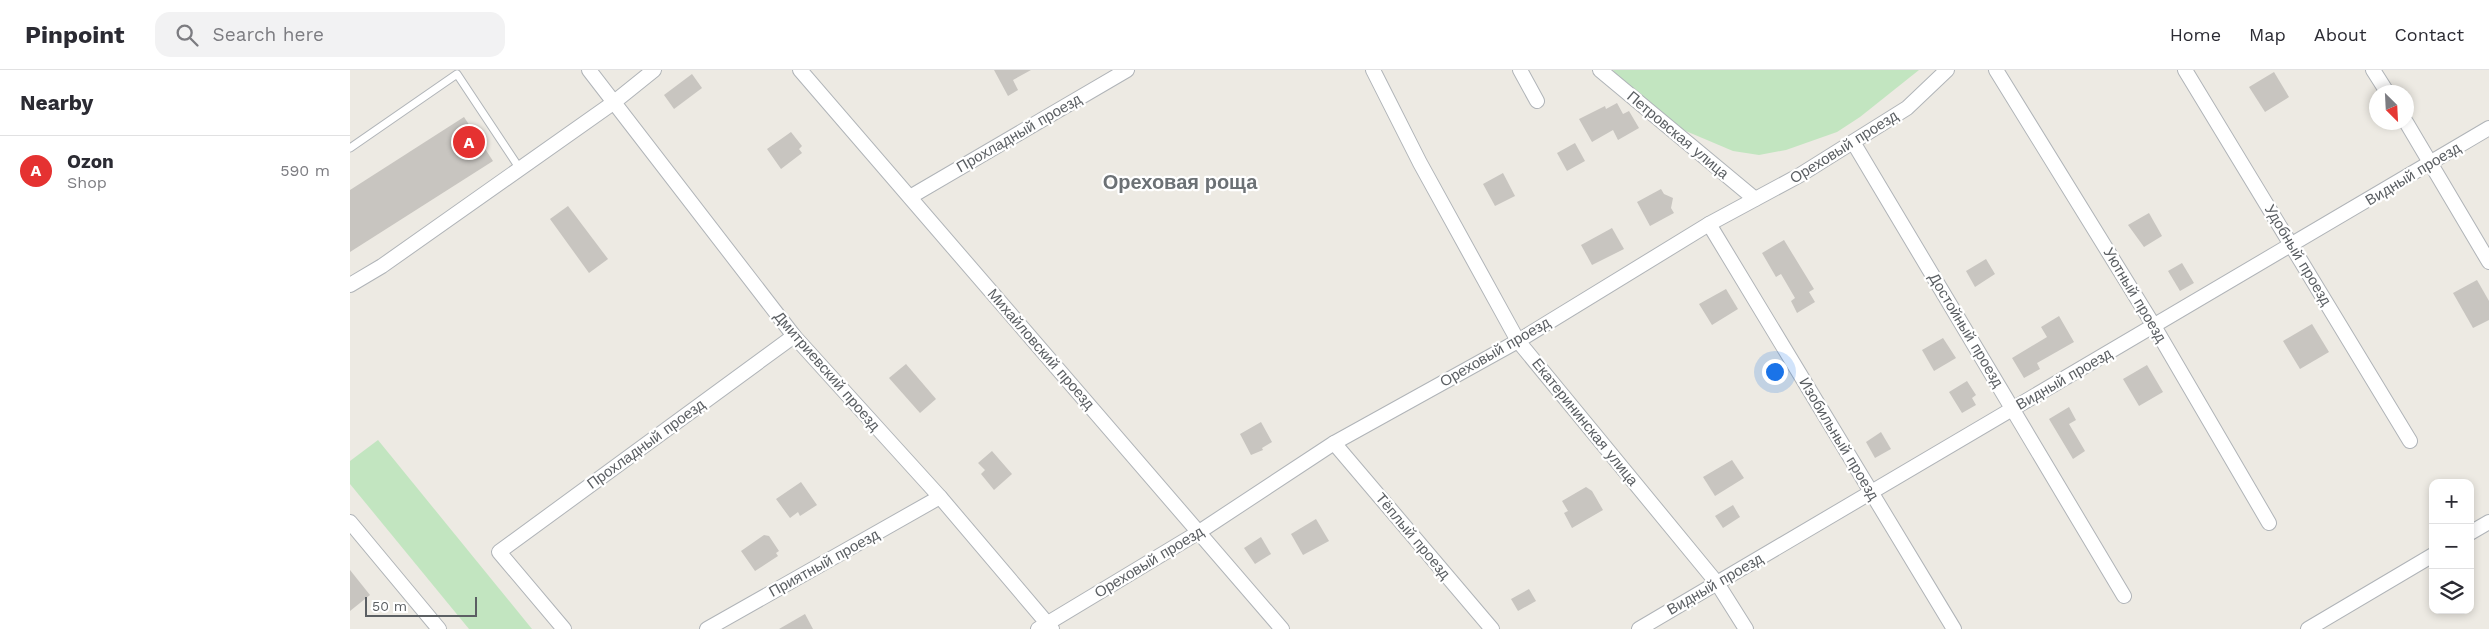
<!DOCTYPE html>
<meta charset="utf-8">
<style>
:root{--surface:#fff;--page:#f2f2f3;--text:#2b2b33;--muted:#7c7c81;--line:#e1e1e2;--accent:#e53231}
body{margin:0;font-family:"Work Sans",sans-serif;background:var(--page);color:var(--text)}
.controls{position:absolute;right:15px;bottom:15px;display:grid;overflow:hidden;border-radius:10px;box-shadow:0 2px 8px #0003}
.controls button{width:45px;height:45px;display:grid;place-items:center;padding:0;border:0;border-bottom:1px solid var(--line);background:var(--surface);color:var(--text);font:25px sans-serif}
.compass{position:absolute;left:2019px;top:15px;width:45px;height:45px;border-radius:50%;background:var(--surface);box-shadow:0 2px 8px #0003;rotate:156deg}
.scale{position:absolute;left:15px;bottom:12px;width:112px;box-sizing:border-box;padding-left:5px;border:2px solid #5b5f63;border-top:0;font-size:14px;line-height:18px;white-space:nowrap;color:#5b5f63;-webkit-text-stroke:4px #fff;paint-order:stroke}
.you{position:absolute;left:1424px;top:301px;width:18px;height:18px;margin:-12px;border:4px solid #fff;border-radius:50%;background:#1a73e8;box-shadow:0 0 0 8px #1a73e833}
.badge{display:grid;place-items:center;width:32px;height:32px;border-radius:50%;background:var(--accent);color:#fff;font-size:16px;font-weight:700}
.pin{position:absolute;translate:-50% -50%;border:2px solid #fff;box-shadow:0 1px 5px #0006}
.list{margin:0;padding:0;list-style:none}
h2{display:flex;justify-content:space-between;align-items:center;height:65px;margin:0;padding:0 20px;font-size:21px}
h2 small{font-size:16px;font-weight:400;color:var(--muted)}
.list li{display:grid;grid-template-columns:32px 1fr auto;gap:15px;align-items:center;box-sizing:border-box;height:70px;padding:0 20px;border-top:1px solid var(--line)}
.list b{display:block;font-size:19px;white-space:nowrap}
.list p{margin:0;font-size:16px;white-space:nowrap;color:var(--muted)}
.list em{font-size:16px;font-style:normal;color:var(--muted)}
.icon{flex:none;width:28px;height:28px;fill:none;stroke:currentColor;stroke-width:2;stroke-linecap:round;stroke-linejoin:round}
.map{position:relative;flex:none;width:2139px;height:559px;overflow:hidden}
header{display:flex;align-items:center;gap:30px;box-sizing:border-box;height:70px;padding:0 25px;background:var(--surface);border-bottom:1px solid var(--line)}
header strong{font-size:24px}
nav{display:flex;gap:28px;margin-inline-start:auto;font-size:18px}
.search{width:350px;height:45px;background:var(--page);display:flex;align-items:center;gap:12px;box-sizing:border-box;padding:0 18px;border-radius:15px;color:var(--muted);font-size:19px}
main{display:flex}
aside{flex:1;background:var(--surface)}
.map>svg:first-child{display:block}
.green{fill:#c2e5c0}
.building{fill:#c8c5c0}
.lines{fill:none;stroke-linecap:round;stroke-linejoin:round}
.service-casing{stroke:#b0b4b8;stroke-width:9}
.minor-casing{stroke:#b0b4b8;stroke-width:16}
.service{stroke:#fff;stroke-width:7}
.minor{stroke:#fff;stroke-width:14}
.labels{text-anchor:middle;stroke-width:4.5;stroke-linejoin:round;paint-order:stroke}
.street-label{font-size:15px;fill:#5b5f63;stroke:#fff}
.district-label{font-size:20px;font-weight:bold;fill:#6c7175;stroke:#fff}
</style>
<header>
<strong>Pinpoint</strong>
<div class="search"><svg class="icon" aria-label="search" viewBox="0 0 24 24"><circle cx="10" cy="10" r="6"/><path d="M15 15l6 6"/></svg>Search here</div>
<nav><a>Home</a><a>Map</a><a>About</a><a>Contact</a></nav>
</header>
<main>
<aside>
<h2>Nearby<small></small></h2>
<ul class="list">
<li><span class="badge">A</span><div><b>Ozon</b><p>Shop</p></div><em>590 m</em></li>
</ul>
</aside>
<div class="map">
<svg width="2139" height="559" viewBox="0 0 2139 559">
<rect width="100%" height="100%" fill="#edeae3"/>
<!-- green -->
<g class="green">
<polygon points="1263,0 1569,0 1510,47 1487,62 1436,80 1409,85 1383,81 1331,59 1268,8"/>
<polygon points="28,370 182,559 119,559 0,414 0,391"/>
</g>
<!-- building -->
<g class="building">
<polygon points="644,0 681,0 663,10 668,20 658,26"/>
<polygon points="1924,2 1939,27 1915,42 1899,17"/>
<polygon points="342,4 352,18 324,39 314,25"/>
<polygon points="1267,33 1273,44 1279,41 1289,58 1268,70 1263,60 1242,72 1229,49 1255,36 1256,39"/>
<polygon points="114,47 143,91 0,182 0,120"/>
<polygon points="441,62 452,76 449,79 452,83 431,99 417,79"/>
<polygon points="1225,73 1235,91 1217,101 1207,83"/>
<polygon points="1153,103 1165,126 1145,136 1133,114"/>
<polygon points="1311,119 1314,124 1323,128 1321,138 1324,143 1300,156 1287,132"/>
<polygon points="218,136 258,189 239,203 200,149"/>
<polygon points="1799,143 1812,166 1794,177 1778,155"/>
<polygon points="1262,158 1274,179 1242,195 1231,175"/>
<polygon points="1434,170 1464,219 1459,222 1465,232 1447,243 1441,231 1445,228 1431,204 1426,207 1412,183"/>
<polygon points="1636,189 1645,204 1625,217 1616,201"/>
<polygon points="1832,193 1844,213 1830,221 1818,201"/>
<polygon points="2127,210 2139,231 2139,250 2123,258 2103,223"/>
<polygon points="1376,219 1388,239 1362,255 1349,234"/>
<polygon points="1709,246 1724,272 1687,293 1690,299 1674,308 1662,288 1697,267 1691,257"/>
<polygon points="1962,254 1979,282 1950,299 1933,271"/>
<polygon points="1593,268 1606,288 1584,301 1572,280"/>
<polygon points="556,294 586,329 570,343 539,308"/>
<polygon points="1797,295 1813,322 1789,336 1773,309"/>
<polygon points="1617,311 1626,325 1622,328 1626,335 1612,343 1599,322"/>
<polygon points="1719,337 1726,350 1719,354 1735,381 1723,389 1699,349"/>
<polygon points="911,352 922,372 912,378 913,380 901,385 890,364"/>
<polygon points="1531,362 1541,379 1525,388 1516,372"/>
<polygon points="642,381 662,404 644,420 631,404 635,400 628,393"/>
<polygon points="1382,390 1394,408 1365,426 1353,407"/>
<polygon points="451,412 467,435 450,446 448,442 440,448 426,429"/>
<polygon points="1236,417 1242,421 1253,440 1222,458 1214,443 1218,441 1212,431"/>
<polygon points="1383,435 1390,447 1373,458 1365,446"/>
<polygon points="966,449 979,471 953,485 941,464"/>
<polygon points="414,465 419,466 429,481 426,483 428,486 405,501 391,481"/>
<polygon points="911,467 921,484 905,494 894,478"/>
<polygon points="0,500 20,525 0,541"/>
<polygon points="1179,519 1186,531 1168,541 1161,529"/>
<polygon points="455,544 463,559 429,559"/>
</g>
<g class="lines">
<defs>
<polyline id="service" points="0,78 107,4 170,99"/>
<g id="minor">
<polyline points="239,0 444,266 590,427 702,559"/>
<polyline points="450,0 932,559"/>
<polyline points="1023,0 1070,93 1168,271 1367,513 1396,559"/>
<polyline points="1170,0 1187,31"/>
<polyline points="1250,0 1405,129"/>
<polyline points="1646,0 1804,256 1919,453"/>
<polyline points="1835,0 2060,371"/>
<polyline points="2023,0 2037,22"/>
<polyline points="2056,52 2139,192"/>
<polyline points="1503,72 1774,526"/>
<polyline points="560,127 777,0"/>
<polyline points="1359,154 1604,559"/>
<polyline points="0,215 32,196 263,33 304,0"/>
<polyline points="984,373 1142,559"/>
<polyline points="0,452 89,559"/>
<polyline points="2120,463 2139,452"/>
<polyline points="214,559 149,482 444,266"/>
<polyline points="357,559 590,427"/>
<polyline points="688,559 849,462 984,373 1168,271 1359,154 1450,105 1557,38 1597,0"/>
<polyline points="1289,559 2139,58"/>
<polyline points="1958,559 2083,485"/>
</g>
</defs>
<!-- service casing -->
<use href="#service" class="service-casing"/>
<!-- minor casing -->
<use href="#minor" class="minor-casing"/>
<!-- service -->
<use href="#service" class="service"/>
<!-- minor -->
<use href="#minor" class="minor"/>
</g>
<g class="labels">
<!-- street labels -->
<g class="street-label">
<text transform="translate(669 63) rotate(-30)" y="5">Прохладный проезд</text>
<text transform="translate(1328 65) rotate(40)" y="5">Петровская улица</text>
<text transform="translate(1494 77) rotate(-32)" y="5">Ореховый проезд</text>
<text transform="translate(2063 104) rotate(-31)" y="5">Видный проезд</text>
<text transform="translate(1948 185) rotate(59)" y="5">Удобный проезд</text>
<text transform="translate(1785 225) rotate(59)" y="5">Уютный проезд</text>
<text transform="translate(1616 260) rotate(59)" y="5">Достойный проезд</text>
<text transform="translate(691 279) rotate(49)" y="5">Михайловский проезд</text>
<text transform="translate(1145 282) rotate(-30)" y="5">Ореховый проезд</text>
<text transform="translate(477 301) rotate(49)" y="5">Дмитриевский проезд</text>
<text transform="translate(1714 309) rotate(-30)" y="5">Видный проезд</text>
<text transform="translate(1235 352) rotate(51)" y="5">Екатерининская улица</text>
<text transform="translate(1489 369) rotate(59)" y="5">Изобильный проезд</text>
<text transform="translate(296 374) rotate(-36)" y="5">Прохладный проезд</text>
<text transform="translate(1063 466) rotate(50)" y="5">Тёплый проезд</text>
<text transform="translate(799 492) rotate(-31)" y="5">Ореховый проезд</text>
<text transform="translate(474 493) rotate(-29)" y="5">Приятный проезд</text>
<text transform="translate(1365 514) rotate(-30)" y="5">Видный проезд</text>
</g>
<!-- district labels -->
<g class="district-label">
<text x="830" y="119">Ореховая роща</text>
</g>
</g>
</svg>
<div class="controls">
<button>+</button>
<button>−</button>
<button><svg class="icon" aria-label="layers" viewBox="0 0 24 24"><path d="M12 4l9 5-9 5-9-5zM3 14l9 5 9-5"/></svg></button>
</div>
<svg class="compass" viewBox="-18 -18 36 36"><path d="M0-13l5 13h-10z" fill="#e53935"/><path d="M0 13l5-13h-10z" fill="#7c7c81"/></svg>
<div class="scale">50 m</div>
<div class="you"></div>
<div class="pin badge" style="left:119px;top:72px">A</div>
</div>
</main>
